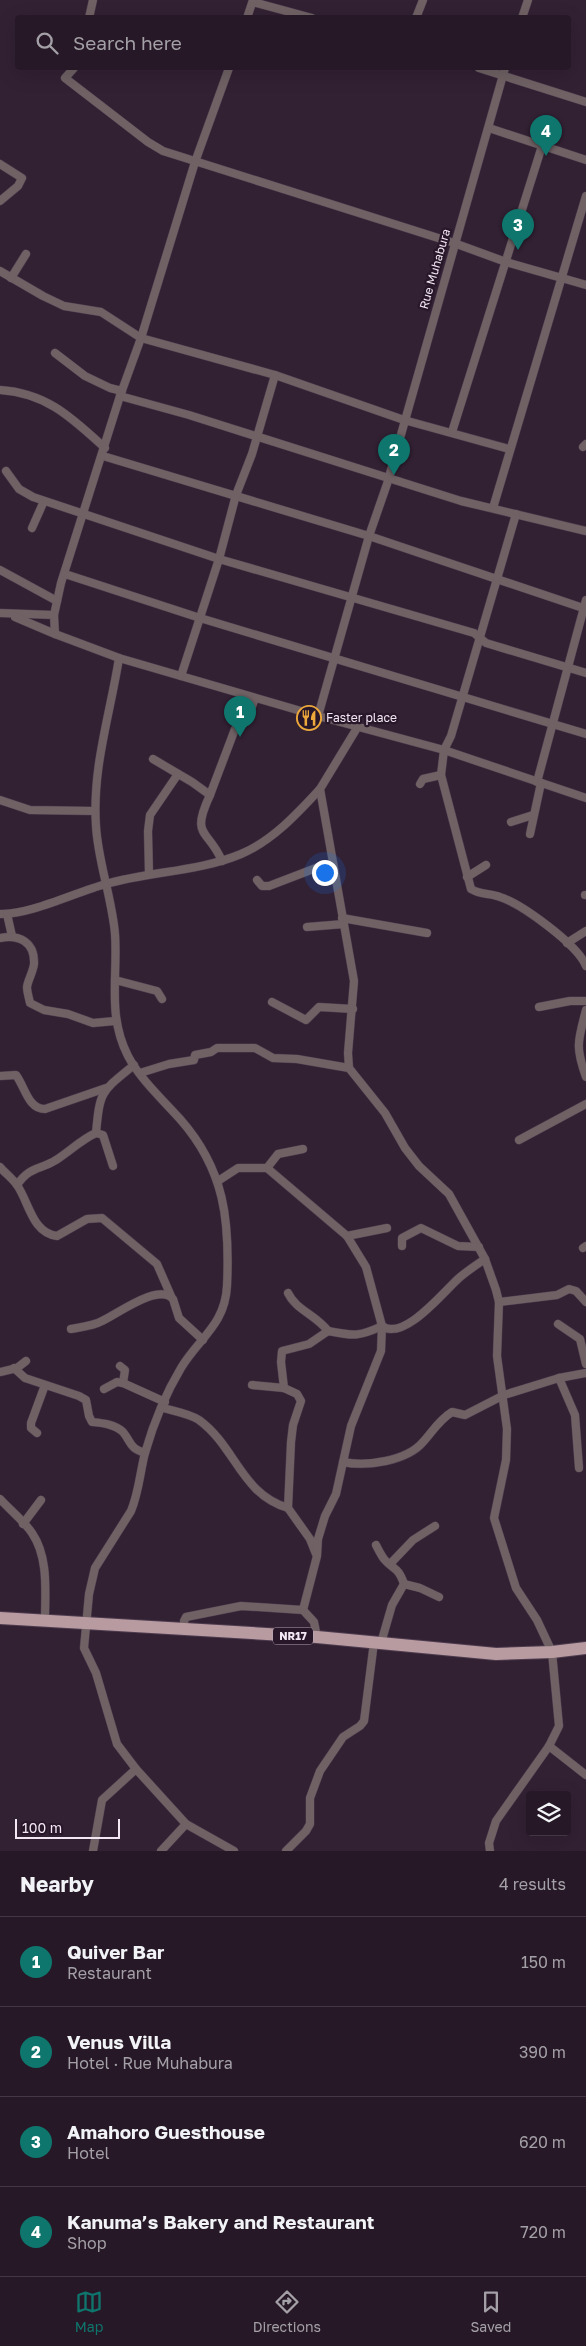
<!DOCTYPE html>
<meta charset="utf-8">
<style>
:root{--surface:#261826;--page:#322532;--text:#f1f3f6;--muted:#a4a0a7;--line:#423743;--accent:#0f766e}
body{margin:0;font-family:"Golos Text",sans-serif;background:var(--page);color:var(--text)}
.controls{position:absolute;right:15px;bottom:15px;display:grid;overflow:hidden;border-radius:5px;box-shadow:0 5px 20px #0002}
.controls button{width:45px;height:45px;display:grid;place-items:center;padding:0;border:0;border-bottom:1px solid var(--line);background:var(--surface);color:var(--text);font:25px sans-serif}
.scale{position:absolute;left:15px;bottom:12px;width:105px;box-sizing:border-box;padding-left:5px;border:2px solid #f4e7f4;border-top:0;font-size:14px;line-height:18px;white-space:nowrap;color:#f4e7f4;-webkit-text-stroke:4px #281729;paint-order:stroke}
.you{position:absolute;left:324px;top:872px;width:18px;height:18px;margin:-12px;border:4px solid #fff;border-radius:50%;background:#1a73e8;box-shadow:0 0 0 8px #1a73e833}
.badge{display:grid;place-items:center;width:32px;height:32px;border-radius:50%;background:var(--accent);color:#fff;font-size:16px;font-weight:700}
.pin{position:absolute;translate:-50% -41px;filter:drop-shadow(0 1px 2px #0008)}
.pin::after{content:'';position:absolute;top:26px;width:18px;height:15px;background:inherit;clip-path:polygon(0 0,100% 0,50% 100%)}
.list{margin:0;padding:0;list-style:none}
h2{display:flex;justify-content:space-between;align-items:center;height:65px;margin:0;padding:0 20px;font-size:21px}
h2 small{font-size:16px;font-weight:400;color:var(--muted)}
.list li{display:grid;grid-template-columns:32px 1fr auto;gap:15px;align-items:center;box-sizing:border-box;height:90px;padding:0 20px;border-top:1px solid var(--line)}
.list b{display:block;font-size:19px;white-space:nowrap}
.list p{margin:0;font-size:16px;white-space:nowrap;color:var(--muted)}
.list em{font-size:16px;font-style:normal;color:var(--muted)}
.icon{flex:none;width:28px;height:28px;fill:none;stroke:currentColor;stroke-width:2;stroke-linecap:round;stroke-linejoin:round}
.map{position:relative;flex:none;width:586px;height:1851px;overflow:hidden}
.search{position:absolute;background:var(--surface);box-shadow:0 5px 20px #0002;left:15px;right:15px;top:15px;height:55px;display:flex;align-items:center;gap:12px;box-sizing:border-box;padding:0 18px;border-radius:5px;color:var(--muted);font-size:19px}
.sheet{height:425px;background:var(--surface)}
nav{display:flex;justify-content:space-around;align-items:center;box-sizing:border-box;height:70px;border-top:1px solid var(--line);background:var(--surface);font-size:14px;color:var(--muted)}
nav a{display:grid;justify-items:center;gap:2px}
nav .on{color:var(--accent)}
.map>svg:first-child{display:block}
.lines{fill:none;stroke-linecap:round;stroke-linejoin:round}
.minor-casing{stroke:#4d3c4e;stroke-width:9}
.primary-casing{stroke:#4d3c4e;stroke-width:14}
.minor{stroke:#6f6164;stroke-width:8}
.primary{stroke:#b89aa1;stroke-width:12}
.labels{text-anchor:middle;stroke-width:4.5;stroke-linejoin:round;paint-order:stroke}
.shield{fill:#281729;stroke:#b7a9b7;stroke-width:1}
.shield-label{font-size:11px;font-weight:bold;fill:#f4e7f4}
.street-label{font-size:12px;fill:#f4e7f4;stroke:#281729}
.poi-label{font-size:12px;fill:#f4e7f4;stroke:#281729;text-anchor:start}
</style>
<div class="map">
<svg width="586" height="1851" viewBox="0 0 586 1851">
<rect width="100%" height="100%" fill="#322033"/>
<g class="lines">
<defs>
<g id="minor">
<polyline points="253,2 312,18"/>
<polyline points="89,18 93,0"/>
<polyline points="247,18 253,0"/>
<polyline points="416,18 423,0"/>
<polyline points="522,18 528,0"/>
<polyline points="74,68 65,78 148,142 163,151 454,243 506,262 586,285"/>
<polyline points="229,68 195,162 141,338 275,375 404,420 509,449"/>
<polyline points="479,68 586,102"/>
<polyline points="489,128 586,160"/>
<polyline points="0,164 22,178 18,186 0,201"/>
<polyline points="0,271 43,296 64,306 101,312 141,338 120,396 61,583 54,615"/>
<polyline points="11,278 26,254"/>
<polyline points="55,353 85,376 110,388 122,391"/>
<path d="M0 390C47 393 72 418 105 448"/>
<polyline points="120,396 189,415 461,501 586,531"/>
<polyline points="452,432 542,146"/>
<polyline points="583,447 586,444"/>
<polyline points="103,456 369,536 586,609"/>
<polyline points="6,471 19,489 33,497 219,559 474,633 486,643 586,673"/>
<polyline points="493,508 586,196"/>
<path d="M516 514 451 736 444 750 441 775 471 889C480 895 490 893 500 897 522 904 578 945 586 966"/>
<polyline points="32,528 44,501"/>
<polyline points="0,570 57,601"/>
<polyline points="65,574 200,618 586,734"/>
<polyline points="0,613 54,615 55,634 119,658 318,716 444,750 586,798"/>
<polyline points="15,617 55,634"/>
<path d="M119 658C110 715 92 768 96 826 98 862 112 898 115 934 118 977 107 1015 128 1056 140 1079 163 1100 180 1119 225 1170 230 1221 227 1286 225 1325 199 1338 181 1368 166 1393 153 1425 145 1453 140 1472 139 1492 131 1511L95 1568 89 1594 84 1648 96 1673 117 1744 136 1769 186 1824 234 1851"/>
<polyline points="181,676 219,559 236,495 252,454 275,375"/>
<polyline points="318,716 369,536 387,484 505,68"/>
<polyline points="357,728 320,789 354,981 348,1053 349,1068 385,1113 405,1148 419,1166 449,1194 485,1259 496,1290 499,1302 497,1356 507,1429 506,1460 494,1518 516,1588 537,1620 552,1652 559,1726 549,1746 496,1821 489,1843 490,1851"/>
<path d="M153 759 192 782 210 795C190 838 208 828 222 861"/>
<polyline points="537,782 586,600"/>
<polyline points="420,784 423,779 441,775"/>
<polyline points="210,795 235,729 249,715 255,698"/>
<polyline points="0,800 30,810 95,811"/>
<polyline points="511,822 533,815"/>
<polyline points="530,834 541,783"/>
<polyline points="149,874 148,831 150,815 178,774"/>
<polyline points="467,877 486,865"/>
<polyline points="257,880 262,886 269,886 316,868 333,864"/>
<polyline points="585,895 586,895"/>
<path d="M0 914C30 915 76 892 106 884 150 871 198 872 241 854 272 841 297 814 320 789"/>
<polyline points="7,914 12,936"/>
<polyline points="342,918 427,933"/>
<polyline points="307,927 344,924"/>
<path d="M0 938C19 934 35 942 34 964 33 972 28 980 27 987 27 992 29 998 30 1003L44 1010 68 1014 93 1023 115 1021"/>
<polyline points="567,943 586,931"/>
<polyline points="115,980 157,991 162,999"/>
<polyline points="272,1002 306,1020 319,1007 353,1009"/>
<polyline points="539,1007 570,1001 586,1001"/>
<path d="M586 1010C578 1041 575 1046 586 1077"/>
<polyline points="140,1073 169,1064 194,1060 195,1055 211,1052 217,1048 255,1048 273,1058 297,1059 349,1068"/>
<path d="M0 1076 16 1075C25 1087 28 1109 45 1109L106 1088"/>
<polyline points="96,1133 103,1135 113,1166"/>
<polyline points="519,1140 586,1104"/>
<path d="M0 1167C5 1173 12 1178 17 1185 29 1202 32 1233 57 1236L87 1219 102 1218 157 1264 171 1296"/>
<polyline points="267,1168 278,1154 303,1149"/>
<path d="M17 1185C30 1166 40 1170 56 1160 70 1151 82 1139 96 1133 100 1090 101 1092 134 1065"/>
<polyline points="347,1236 387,1228"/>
<polyline points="402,1246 402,1238 421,1228 458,1246 479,1247"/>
<polyline points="583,1248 586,1246"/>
<path d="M288 1293C296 1310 316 1315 328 1331"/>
<polyline points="499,1302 557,1295 569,1289 576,1291 586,1302"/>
<polyline points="558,1324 580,1339 586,1364"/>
<path d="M71 1329C81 1327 93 1326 102 1321 116 1315 159 1282 173 1299L179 1318 203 1340"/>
<polyline points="120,1366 125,1370 123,1383"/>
<path d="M14 1368 25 1378 79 1396 86 1400 89 1416 92 1422C102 1423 115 1424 123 1432 132 1443 129 1448 145 1453"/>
<polyline points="0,1372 17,1368 26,1361"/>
<polyline points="559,1378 575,1415 579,1468"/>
<polyline points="252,1385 284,1388"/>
<polyline points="104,1389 117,1382 123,1383 165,1402"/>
<path d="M163 1408C174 1411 190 1414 199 1420 236 1447 241 1494 288 1508"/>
<polyline points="37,1433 31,1428 31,1423 45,1385"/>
<path d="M343 1462C366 1467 407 1461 423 1442 433 1431 439 1420 452 1412L465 1415 504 1395 559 1378 586 1373"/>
<path d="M0 1499C10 1510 24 1521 32 1533 49 1558 45 1592 45 1621"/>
<polyline points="23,1524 41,1500"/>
<path d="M376 1545C378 1549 381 1555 384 1559 393 1570 398 1566 404 1584"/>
<path d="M316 1554 310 1539 288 1508 291 1442 293 1425 301 1401 297 1394 284 1388 281 1362 282 1351 309 1344 328 1331C353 1336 359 1337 382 1326 404 1342 444 1291 459 1278 467 1271 476 1265 485 1259"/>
<polyline points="391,1563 413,1540 435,1526"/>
<polyline points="303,1610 314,1622 317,1637"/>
<polyline points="185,1629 184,1621 186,1617 241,1606 303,1610 317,1556 318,1539 325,1516 336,1494 351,1426 381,1351 382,1326 366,1267 347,1236 267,1168 238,1168 218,1181"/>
<polyline points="381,1643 392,1605 404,1584 420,1588 439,1597"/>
<polyline points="549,1746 586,1775"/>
<polyline points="93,1851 102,1800 136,1769"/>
<polyline points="161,1851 186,1824"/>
<polyline points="286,1851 306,1831 310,1824 310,1798 320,1771 343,1737 360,1726 364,1721 374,1642"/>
</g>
<polyline id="primary" points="0,1618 317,1637 496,1654 552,1652 586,1648"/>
</defs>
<!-- minor casing -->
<use href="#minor" class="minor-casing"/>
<!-- primary casing -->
<use href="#primary" class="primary-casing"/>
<!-- minor -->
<use href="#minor" class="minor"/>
<!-- primary -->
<use href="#primary" class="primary"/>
</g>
<!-- icons -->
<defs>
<symbol id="restaurant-ring" viewBox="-11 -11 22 22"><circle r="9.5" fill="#281729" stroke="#eda83b" stroke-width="1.5"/><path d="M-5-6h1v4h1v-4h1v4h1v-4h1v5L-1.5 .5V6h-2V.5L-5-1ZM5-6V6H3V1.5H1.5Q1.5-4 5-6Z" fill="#eda83b"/></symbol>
</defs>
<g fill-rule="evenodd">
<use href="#restaurant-ring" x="295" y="704" width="28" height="28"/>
</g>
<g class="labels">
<!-- shield labels -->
<rect class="shield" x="273" y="1627.5" width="40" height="17" rx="4"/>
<g class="shield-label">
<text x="293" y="1640">NR17</text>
</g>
<!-- street labels -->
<g class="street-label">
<text transform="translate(435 269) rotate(-74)" y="4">Rue Muhabura</text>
</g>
<!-- poi labels -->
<g class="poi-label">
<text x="326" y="722">Faster place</text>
</g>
</g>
</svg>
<div class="controls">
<button><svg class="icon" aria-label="layers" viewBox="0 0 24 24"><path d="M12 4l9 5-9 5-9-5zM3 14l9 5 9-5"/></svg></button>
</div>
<div class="scale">100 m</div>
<div class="you"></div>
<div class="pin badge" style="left:240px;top:737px">1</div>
<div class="pin badge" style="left:394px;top:475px">2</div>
<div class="pin badge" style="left:518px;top:250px">3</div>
<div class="pin badge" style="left:546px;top:156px">4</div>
<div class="search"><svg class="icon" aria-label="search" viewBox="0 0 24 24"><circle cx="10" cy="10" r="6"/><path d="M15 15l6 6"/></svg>Search here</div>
</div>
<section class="sheet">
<h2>Nearby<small>4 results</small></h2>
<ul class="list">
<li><span class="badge">1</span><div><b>Quiver Bar</b><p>Restaurant</p></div><em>150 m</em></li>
<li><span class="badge">2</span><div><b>Venus Villa</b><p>Hotel · Rue Muhabura</p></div><em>390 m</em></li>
<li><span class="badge">3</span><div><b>Amahoro Guesthouse</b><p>Hotel</p></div><em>620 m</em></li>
<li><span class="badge">4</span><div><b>Kanuma’s Bakery and Restaurant</b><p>Shop</p></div><em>720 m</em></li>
</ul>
</section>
<nav>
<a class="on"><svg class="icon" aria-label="map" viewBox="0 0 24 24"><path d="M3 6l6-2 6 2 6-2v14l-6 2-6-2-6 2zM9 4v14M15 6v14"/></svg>Map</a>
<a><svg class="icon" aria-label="directions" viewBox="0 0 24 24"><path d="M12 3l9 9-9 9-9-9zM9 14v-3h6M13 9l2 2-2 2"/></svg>Directions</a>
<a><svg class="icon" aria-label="saved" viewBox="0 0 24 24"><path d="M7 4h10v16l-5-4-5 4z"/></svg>Saved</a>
</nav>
